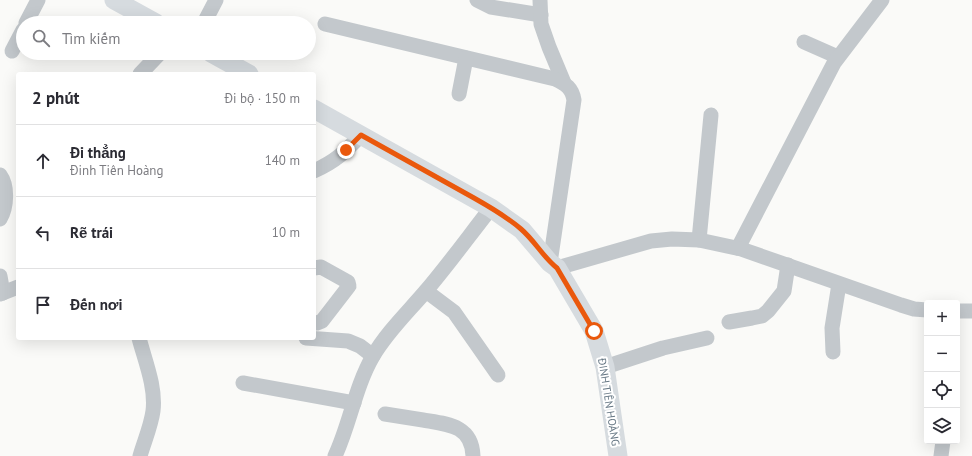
<!DOCTYPE html>
<html lang="vi">
<meta charset="utf-8">
<style>
:root{--surface:#fff;--page:#f7f7f7;--text:#2b2b33;--muted:#7c7c81;--line:#e1e1e2}
body{margin:0;font-family:"PT Sans",sans-serif;background:var(--page);color:var(--text)}
.controls{position:absolute;right:12px;bottom:12px;display:grid;overflow:hidden;border-radius:4px;box-shadow:0 4px 16px #0002}
.controls button{width:36px;height:36px;display:grid;place-items:center;padding:0;border:0;border-bottom:1px solid var(--line);background:var(--surface);color:var(--text);font:20px sans-serif}
.stop{position:absolute;width:12px;height:12px;margin:-9px;border:3px solid #ea580c;border-radius:50%;background:#fff}
.stop.end{background:#ea580c;border-color:#fff;box-shadow:0 1px 4px #0008}
.list{margin:0;padding:0;list-style:none}
h2{display:flex;justify-content:space-between;align-items:center;height:52px;margin:0;padding:0 16px;font-size:17px}
h2 small{font-size:13px;font-weight:400;color:var(--muted)}
.list li{display:grid;grid-template-columns:26px 1fr auto;gap:12px;align-items:center;box-sizing:border-box;height:72px;padding:0 16px;border-top:1px solid var(--line)}
.list b{display:block;font-size:15px;white-space:nowrap}
.list p{margin:0;font-size:13px;white-space:nowrap;color:var(--muted)}
.list em{font-size:13px;font-style:normal;color:var(--muted)}
.icon{flex:none;width:22px;height:22px;fill:none;stroke:currentColor;stroke-width:2;stroke-linecap:round;stroke-linejoin:round}
.map{position:relative;flex:none;width:972px;height:456px;overflow:hidden}
.search{position:absolute;background:var(--surface);box-shadow:0 4px 16px #0002;left:16px;top:16px;width:300px;height:44px;display:flex;align-items:center;gap:10px;box-sizing:border-box;padding:0 14px;border-radius:22px;color:var(--muted);font-size:15px}
.panel{position:absolute;background:var(--surface);box-shadow:0 4px 16px #0002;left:16px;top:72px;width:300px;height:268px;border-radius:4px}
.map>svg:first-child{display:block}
.lines{fill:none;stroke-linecap:round;stroke-linejoin:round}
.minor{stroke:#c3c8cc;stroke-width:15}
.major{stroke:#d6dbdf;stroke-width:19}
.route{stroke:#ea580c;stroke-width:5}
.labels{text-anchor:middle;stroke-width:4;stroke-linejoin:round;paint-order:stroke}
.street-label{font-size:11px;fill:#657683;stroke:#fff}
</style>
<div class="map">
<svg width="972" height="456" viewBox="0 0 972 456">
<rect width="100%" height="100%" fill="#fafaf8"/>
<g class="lines">
<!-- minor -->
<g class="minor">
<polyline points="477,0 491,7 541,15"/>
<polyline points="540,0 541,24 549,47 564,83"/>
<polyline points="26,23 38,0"/>
<polyline points="204,23 216,0"/>
<path d="M325 24 555 79C566 84 572 88 574 100L550 263"/>
<polyline points="804,42 838,57"/>
<polyline points="12,51 23,30"/>
<polyline points="140,74 160,53"/>
<polyline points="459,94 466,58"/>
<path d="M314 171C336 161 345 152 361 135"/>
<path d="M0 175C8 186 7 207 0 219"/>
<polyline points="699,240 711,115"/>
<polyline points="738,248 834,63 882,0"/>
<polyline points="314,268 321,267 348,282 349,286 322,321 317,323 314,323"/>
<polyline points="557,268 651,241 672,239 699,240 741,249 901,305 914,309 927,310"/>
<polyline points="0,276 3,293"/>
<polyline points="426,291 454,312 498,375"/>
<polyline points="0,294 18,287"/>
<polyline points="957,311 972,311"/>
<polyline points="729,322 752,318 762,316 768,311 784,291 788,265"/>
<path d="M139 338C145 361 156 387 153 411 151 426 144 442 140 456"/>
<polyline points="306,338 348,341 360,346 373,356"/>
<polyline points="833,352 832,328 839,284"/>
<polyline points="605,367 663,348 707,338"/>
<polyline points="243,383 354,403"/>
<path d="M385 414C398 416 410 418 423 420 447 424 472 425 473 456"/>
<path d="M335 456C350 424 355 387 373 356 387 332 407 313 425 292 448 265 469 236 491 208"/>
<polyline points="941,456 943,441"/>
</g>
<!-- major -->
<g class="major">
<polyline points="114,0 156,23"/>
<polyline points="211,53 249,74"/>
<polyline points="314,109 491,208 522,230 550,263 557,268 594,331 605,367 618,456"/>
</g>
</g>
<g class="lines">
<!-- route -->
<path class="route" d="M346 150 361 135 474 198C490 207 507 217 521 229 535 241 543 257 557 268L594 331"/>
</g>
<g class="labels">
<!-- street labels -->
<g class="street-label">
<text transform="translate(609 402) rotate(81)" y="4">ĐINH TIÊN HOÀNG</text>
</g>
</g>
</svg>
<div class="controls">
<button>+</button>
<button>−</button>
<button><svg class="icon" aria-label="locate" viewBox="0 0 24 24"><circle cx="12" cy="12" r="6"/><path d="M12 2v4M12 18v4M2 12h4M18 12h4"/></svg></button>
<button><svg class="icon" aria-label="layers" viewBox="0 0 24 24"><path d="M12 4l9 5-9 5-9-5zM3 14l9 5 9-5"/></svg></button>
</div>
<div class="stop" style="left:594px;top:331px"></div>
<div class="stop end" style="left:346px;top:150px"></div>
<div class="search"><svg class="icon" aria-label="search" viewBox="0 0 24 24"><circle cx="10" cy="10" r="6"/><path d="M15 15l6 6"/></svg>Tìm kiếm</div>
<section class="panel">
<h2>2 phút<small>Đi bộ · 150 m</small></h2>
<ul class="list">
<li><svg class="icon" aria-label="ahead" viewBox="0 0 24 24"><path d="M12 20V5M6 11l6-6 6 6"/></svg><div><b>Đi thẳng</b><p>Đinh Tiên Hoàng</p></div><em>140 m</em></li>
<li><svg class="icon" aria-label="left" viewBox="0 0 24 24"><path d="M17 20v-9H6M10 6l-5 5 5 5"/></svg><div><b>Rẽ trái</b></div><em>10 m</em></li>
<li><svg class="icon" aria-label="arrive" viewBox="0 0 24 24"><path d="M6 21V4h12l-3 4 3 4H6"/></svg><div><b>Đến nơi</b></div></li>
</ul>
</section>
</div>
